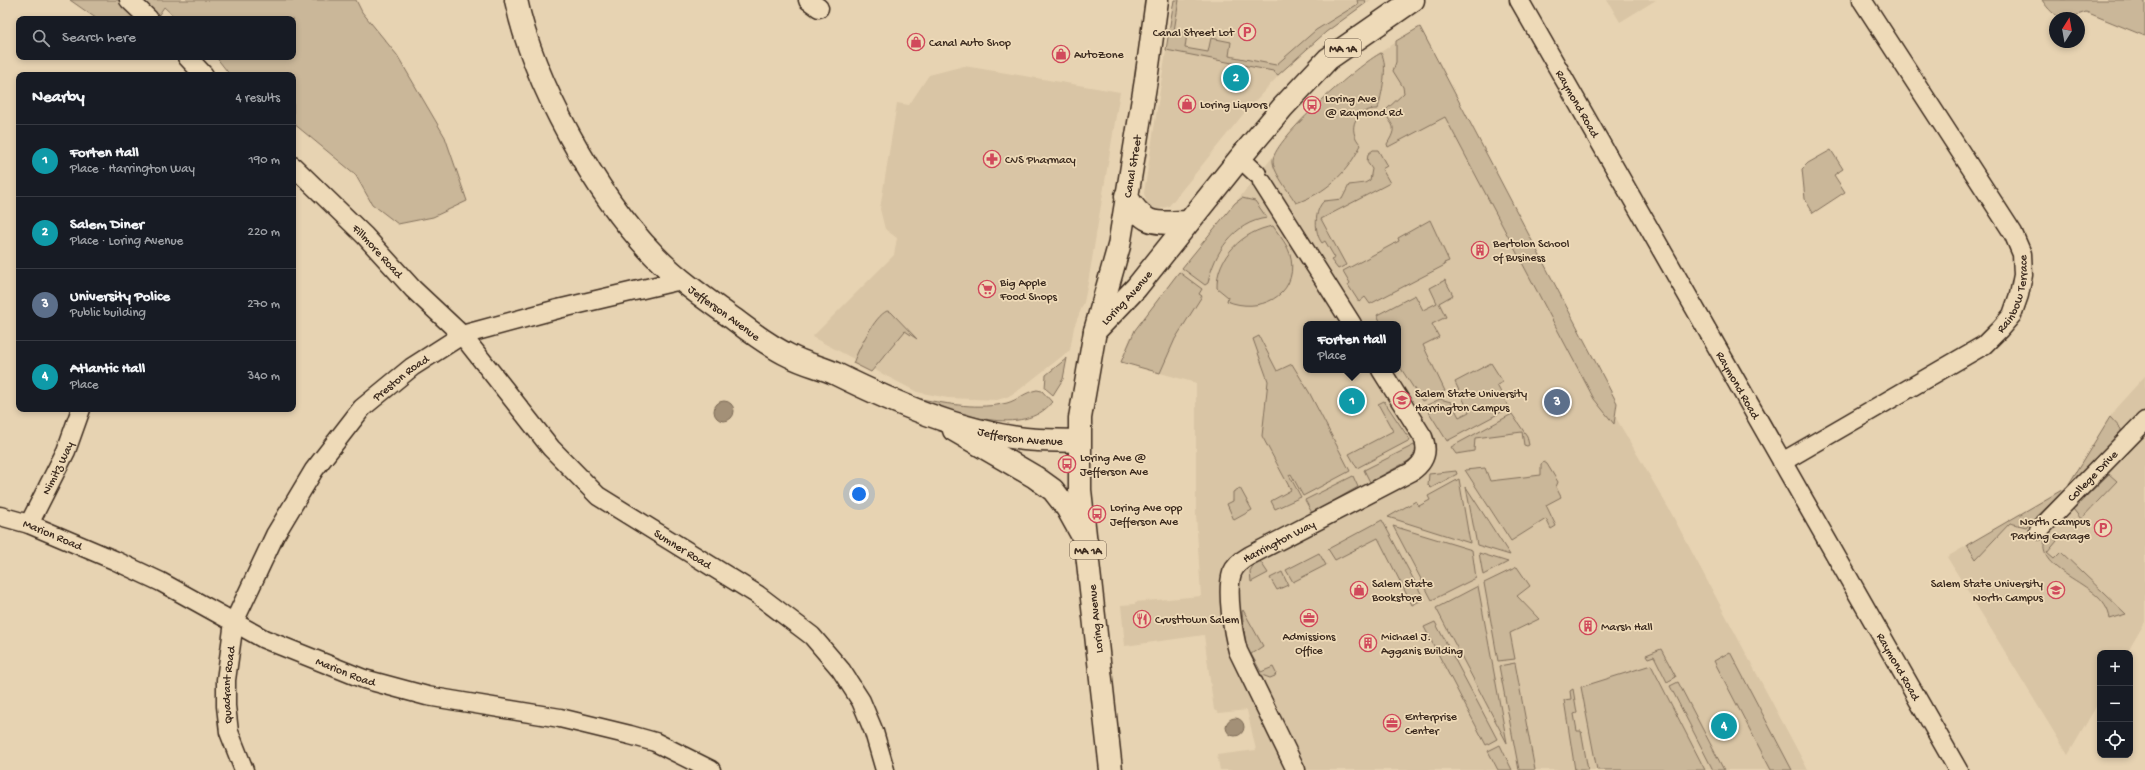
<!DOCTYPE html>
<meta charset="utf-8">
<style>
:root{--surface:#171b24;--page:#20242c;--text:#f1f3f6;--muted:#9ea1a6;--line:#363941;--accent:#d1495b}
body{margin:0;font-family:"Gochi Hand",sans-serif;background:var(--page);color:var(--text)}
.controls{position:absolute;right:12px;bottom:12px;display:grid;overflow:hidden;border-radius:8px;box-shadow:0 2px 6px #0003}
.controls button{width:36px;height:36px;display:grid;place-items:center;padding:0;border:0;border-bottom:1px solid var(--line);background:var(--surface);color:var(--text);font:20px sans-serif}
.compass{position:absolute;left:2049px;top:12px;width:36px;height:36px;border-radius:50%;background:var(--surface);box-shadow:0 2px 6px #0003;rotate:11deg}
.you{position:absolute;left:859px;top:494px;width:14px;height:14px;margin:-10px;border:3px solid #fff;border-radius:50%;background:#1a73e8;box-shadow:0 0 0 6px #1a73e833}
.badge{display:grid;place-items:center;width:26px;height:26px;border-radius:50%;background:var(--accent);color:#fff;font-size:13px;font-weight:700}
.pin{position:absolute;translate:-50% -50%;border:2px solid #fff;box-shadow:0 1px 4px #0006}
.popup{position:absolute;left:1303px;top:321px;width:98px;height:52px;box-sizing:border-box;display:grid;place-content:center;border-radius:8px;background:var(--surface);filter:drop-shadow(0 1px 3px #0005);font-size:13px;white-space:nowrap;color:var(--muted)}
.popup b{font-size:15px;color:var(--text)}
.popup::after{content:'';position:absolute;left:50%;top:100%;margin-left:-8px;border:8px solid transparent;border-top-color:var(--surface)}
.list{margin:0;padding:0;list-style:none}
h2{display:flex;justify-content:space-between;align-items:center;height:52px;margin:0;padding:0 16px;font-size:17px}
h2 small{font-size:13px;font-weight:400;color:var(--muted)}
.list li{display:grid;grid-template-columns:26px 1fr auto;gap:12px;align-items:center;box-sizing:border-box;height:72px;padding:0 16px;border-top:1px solid var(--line)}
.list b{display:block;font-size:15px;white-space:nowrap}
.list p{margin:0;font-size:13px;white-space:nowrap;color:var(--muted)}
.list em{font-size:13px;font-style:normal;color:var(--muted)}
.icon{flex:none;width:22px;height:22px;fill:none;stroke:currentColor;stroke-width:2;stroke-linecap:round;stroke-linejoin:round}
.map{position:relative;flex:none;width:2145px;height:770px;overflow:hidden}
.search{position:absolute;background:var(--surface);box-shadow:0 2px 6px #0003;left:16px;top:16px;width:280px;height:44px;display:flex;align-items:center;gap:10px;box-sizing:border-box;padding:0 14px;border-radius:8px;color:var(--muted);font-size:15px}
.panel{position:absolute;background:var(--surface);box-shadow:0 2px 6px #0003;left:16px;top:72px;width:280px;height:340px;border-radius:8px}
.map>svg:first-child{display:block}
.built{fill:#d9c5a5;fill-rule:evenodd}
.green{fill:#cab799;stroke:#82705c}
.water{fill:#a39077;stroke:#796753}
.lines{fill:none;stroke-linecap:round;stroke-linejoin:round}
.minor-casing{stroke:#3b2a1e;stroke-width:21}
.secondary-casing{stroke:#3b2a1e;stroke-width:25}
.primary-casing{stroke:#3b2a1e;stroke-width:25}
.trunk-casing{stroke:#3b2a1e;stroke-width:25}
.minor{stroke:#eedab8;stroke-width:18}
.secondary{stroke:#eedab8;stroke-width:22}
.primary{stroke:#eedab8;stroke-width:22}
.trunk{stroke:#eedab8;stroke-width:22}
.labels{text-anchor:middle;stroke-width:3.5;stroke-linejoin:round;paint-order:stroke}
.shield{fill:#eedab8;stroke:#715f4c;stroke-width:1}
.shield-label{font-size:11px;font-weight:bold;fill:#3b2a1e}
.poi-label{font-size:12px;fill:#3b2a1e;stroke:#eedab8;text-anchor:start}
.street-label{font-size:12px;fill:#3b2a1e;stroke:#eedab8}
</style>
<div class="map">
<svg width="2145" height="770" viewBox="0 0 2145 770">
<rect width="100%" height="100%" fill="#e7d3b2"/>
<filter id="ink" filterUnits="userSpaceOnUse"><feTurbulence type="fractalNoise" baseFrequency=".025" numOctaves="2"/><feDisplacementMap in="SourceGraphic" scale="8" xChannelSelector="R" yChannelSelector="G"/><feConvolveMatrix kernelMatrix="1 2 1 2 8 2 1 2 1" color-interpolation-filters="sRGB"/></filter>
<g filter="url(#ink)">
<!-- built -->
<g class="built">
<polygon points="1174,0 1371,0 1326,32 1281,73 1245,112 1169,206 1157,210 1147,204 1144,193"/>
<polygon points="1607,0 1656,0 1620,22"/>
<path d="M1420 27 1616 418 1669 509 1808 770H1220L1217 755 1256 750 1247 710 1219 713 1214 710 1204 635 1125 646 1121 605 1135 604V602L1201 596 1196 514V383L1121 362 1130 338 1172 280 1303 120 1332 91 1373 57ZM1306 324H1398V370H1306Z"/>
<polygon points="964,66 1120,92 1088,283 1084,302 1074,327 1070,350 1019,390 1007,397 997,400 948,398 917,392 812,337 894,255 897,238 885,229 880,209 897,103 909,105 929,75"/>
<polygon points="2145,376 2145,622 2127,653 2100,653 2100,700 2068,755 1947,557 2067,487 2115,409"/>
</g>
<!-- green -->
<g class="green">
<polygon points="70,0 356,0 362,12 397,55 445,137 467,201 433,217 398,224 372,204 355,174 293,123 293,75 230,75 216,57 293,57 293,19 177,19 164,7 156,19 97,19"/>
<polygon points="1174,0 1179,0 1174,31 1187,33 1185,48 1208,52 1211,38 1231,42 1229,56 1276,65 1316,30 1358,4 1357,0 1365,0 1366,3 1326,32 1278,75 1273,71 1166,50"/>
<path d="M2042 0H2145V36L2086 12C2064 20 2056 21 2042 0Z"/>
<path d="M1420 27 1617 403 1614 424 1594 399 1445 117 1388 147 1387 144C1401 122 1387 126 1386 110L1404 93 1403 87 1393 71 1396 62V41Z"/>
<path d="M1381 53C1389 65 1381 96 1378 109 1355 108 1346 130 1361 145 1347 173 1326 193 1296 203 1290 193 1272 171 1273 160 1274 139 1360 63 1381 53Z"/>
<path d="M1373 150H1378L1387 166 1382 169 1390 183 1321 219 1346 265 1338 269 1331 260 1335 258 1325 241 1322 243C1314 233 1314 210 1324 201L1342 199 1349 185 1365 183 1370 180 1372 169 1367 162 1368 154Z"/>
<polygon points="1831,150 1843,169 1834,175 1845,192 1813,213 1805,199 1802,169 1808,163"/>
<path d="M1242 198 1255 201 1267 218C1234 222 1214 253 1208 283L1205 285 1182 268 1235 203Z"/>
<polygon points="1430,220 1449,261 1444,263 1445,265 1370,304 1365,297 1359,302 1348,285 1350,283 1343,271 1399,241 1398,238"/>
<path d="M1273 226C1279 235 1289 246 1291 258 1298 297 1258 314 1227 301L1228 297 1217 288C1216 257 1243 231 1273 226Z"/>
<polygon points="1179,272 1202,289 1199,294 1202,296 1175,339 1160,373 1121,362 1135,330"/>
<polygon points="1445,280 1453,295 1439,303 1446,317 1432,324 1439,337 1423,345 1445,391 1422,401 1398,364 1398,324 1374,324 1380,321 1377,315 1415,295 1423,310 1437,303 1430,288"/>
<path d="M887 311 891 312 917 339 905 331 871 372 853 363 854 361C859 348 875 316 887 311Z"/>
<polygon points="1259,336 1277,371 1292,364 1309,392 1350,471 1303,496 1291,474 1289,475 1301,497 1275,509 1271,501 1291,490 1262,436 1268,381 1253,339"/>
<polygon points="1067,358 1063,379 1053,395 1045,388 1046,375"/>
<polygon points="1491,363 1503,382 1497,385 1509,408 1447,441 1425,406 1440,399 1451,402 1459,417 1469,412 1455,382"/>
<path d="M1037 390 1042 391 1052 402C1024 438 955 414 921 399 948 404 979 410 1007 403 1018 400 1025 392 1037 390Z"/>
<polygon points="1384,401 1410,440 1357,468 1349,454 1393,431 1378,404"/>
<polygon points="1512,414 1527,436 1529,445 1527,446 1524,445 1522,432 1475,438 1474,451 1456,454 1451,447"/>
<polygon points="2110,417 2121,429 2121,432 2068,487 2026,527 2010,523 1976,559 1967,545 2067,487"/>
<polygon points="1414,445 1417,450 1415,456 1410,460 1370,482 1364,470"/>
<polygon points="1544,462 1547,464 1558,482 1556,487 1561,497 1546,505 1556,526 1551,529 1546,519 1511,541 1465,470 1485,468 1490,481 1541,475 1541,464"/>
<polygon points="1456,471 1457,474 1431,488 1428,485 1429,474"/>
<polygon points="2109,474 2117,481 2081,519 2073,509"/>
<polygon points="1353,476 1358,487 1312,513 1305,500"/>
<polygon points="1459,479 1470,543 1388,517 1416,501 1419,506 1430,500 1428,496"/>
<polygon points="1466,487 1510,555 1477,545"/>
<polygon points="1240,488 1252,510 1234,520 1227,504 1233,501 1233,492"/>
<polygon points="1382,520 1424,599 1412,605 1378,538 1335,560 1328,549"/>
<polygon points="1393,526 1472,550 1476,578 1432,600"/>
<path d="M2048 533 2057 541 2047 553 2054 559 2061 552 2126 614 2110 619C2105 579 2025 573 2048 533Z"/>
<polygon points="1319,553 1326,565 1293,582 1286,570"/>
<polygon points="1479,553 1508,562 1483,575"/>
<polygon points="1260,561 1268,573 1251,582 1250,571 1254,564"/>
<polygon points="1517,567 1530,586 1517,596 1539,619 1510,633 1515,659 1498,661 1484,583"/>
<polygon points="1282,572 1288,585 1277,590 1270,578"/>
<polygon points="1478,586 1507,743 1436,608"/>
<polygon points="1243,610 1263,646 1251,654 1261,672 1273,667 1276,673 1275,676 1270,678 1259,674 1246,647 1242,612"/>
<polygon points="1435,622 1497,739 1486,745 1424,627"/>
<polygon points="1661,649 1676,677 1667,682 1654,656 1648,658 1646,655"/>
<polygon points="1730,652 1792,770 1771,770 1714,661"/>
<polygon points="1515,663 1535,770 1519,770 1499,666"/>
<polygon points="1651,665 1705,770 1597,770 1581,687"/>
<polygon points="1678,682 1724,770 1713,770 1670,686"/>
<polygon points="1573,689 1577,713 1574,714 1577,731 1581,731 1588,770 1575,770 1564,700 1571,699 1570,691"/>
<polygon points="1500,745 1512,770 1498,770 1488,751"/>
</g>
<!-- water -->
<g class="water">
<circle cx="724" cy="411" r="10"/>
<circle cx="1235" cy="727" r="9"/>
</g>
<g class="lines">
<defs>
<g id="minor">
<polyline points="129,0 149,19"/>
<polyline points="808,0 819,8"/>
<path id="s1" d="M1519 0 1958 770"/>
<polyline points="187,57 204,75"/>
<polyline points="1240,158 1257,174"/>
<path id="s2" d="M293 166 365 236 413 289 462 335 551 448 598 496 758 595 812 636 841 670 861 701 874 732 885 770"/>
<polyline points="1262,182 1352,324"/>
<path id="s3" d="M1782 462 1984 345 2000 329 2012 315 2019 295 2023 275 2022 254 2013 233 1862 0"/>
<path id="s4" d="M0 516 29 524 114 560 161 582 264 639 364 679 427 696 560 718 630 735 655 742 711 770"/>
<path id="s5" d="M29 524 66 451 81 409"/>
<path id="s6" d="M2039 530 2145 421"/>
<path id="s7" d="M244 770 229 732 226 706V680L234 622 275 535 314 470 362 408 412 367 462 335 558 309 681 280"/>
<path id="s8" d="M1296 770 1238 651C1233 633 1226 591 1232 573 1235 565 1242 560 1249 556L1411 472C1424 463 1429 452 1423 437L1381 370"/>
</g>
<g id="secondary">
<path id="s9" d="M516 0C533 82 596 195 654 255 678 280 707 300 735 320 752 333 771 347 790 356 805 364 821 367 836 374 895 403 959 431 1025 439 1043 441 1061 440 1079 441"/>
<polyline points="954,430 1035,477 1053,490 1067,508 1087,544"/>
</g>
<g id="primary">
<path id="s10" d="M1095 331 1119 246 1146 80 1157 0"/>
</g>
<g id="trunk">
<path d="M1126 196C1146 227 1154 223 1188 222"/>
<path id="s11" d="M1111 770 1080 490V418L1095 331 1136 288 1240 158 1283 107 1328 59 1413 0"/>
</g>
</defs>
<!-- minor casing -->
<use href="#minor" class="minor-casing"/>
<!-- secondary casing -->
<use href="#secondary" class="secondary-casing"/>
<!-- primary casing -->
<use href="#primary" class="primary-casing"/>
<!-- trunk casing -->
<use href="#trunk" class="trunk-casing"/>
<!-- minor -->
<use href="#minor" class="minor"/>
<!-- secondary -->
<use href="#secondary" class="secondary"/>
<!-- primary -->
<use href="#primary" class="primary"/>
<!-- trunk -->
<use href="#trunk" class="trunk"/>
</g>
</g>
<!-- icons -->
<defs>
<symbol id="parking-ring" viewBox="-11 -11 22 22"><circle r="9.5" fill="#eedab8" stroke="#d1495b" stroke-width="1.5"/><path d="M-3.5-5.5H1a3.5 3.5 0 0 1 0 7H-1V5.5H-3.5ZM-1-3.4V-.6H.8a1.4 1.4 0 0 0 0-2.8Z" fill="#d1495b"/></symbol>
<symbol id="shop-ring" viewBox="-11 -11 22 22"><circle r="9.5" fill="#eedab8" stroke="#d1495b" stroke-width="1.5"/><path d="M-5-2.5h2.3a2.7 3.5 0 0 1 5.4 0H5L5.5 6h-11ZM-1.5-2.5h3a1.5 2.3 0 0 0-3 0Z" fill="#d1495b"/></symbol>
<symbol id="bus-ring" viewBox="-11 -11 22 22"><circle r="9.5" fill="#eedab8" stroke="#d1495b" stroke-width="1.5"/><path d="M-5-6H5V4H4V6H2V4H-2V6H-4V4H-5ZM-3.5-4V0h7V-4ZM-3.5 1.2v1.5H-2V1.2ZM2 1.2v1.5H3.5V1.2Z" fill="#d1495b"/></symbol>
<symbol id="pharmacy-ring" viewBox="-11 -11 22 22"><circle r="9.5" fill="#eedab8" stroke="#d1495b" stroke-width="1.5"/><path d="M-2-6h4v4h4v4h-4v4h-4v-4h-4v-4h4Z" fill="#d1495b"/></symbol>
<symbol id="building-ring" viewBox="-11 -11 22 22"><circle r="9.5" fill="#eedab8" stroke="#d1495b" stroke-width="1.5"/><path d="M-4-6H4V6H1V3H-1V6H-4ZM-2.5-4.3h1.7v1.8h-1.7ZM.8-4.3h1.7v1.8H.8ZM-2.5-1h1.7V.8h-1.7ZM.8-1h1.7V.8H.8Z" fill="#d1495b"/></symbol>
<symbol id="supermarket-ring" viewBox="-11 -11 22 22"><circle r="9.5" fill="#eedab8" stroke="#d1495b" stroke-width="1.5"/><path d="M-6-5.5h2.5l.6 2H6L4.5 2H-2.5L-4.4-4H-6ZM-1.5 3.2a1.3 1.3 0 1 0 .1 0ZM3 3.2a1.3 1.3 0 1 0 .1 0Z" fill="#d1495b"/></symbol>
<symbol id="university-ring" viewBox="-11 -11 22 22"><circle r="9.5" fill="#eedab8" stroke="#d1495b" stroke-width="1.5"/><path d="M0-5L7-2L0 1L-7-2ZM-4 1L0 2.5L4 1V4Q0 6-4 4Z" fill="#d1495b"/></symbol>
<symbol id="office-ring" viewBox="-11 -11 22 22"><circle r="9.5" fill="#eedab8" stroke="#d1495b" stroke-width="1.5"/><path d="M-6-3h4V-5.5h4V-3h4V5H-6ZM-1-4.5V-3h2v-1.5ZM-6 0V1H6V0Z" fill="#d1495b"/></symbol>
<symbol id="restaurant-ring" viewBox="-11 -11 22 22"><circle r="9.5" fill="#eedab8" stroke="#d1495b" stroke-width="1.5"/><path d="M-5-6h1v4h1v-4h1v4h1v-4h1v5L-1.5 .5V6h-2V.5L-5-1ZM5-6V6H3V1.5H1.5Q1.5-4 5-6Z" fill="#d1495b"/></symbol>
</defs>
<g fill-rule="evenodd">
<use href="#parking-ring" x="1237" y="22" width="20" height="20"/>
<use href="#shop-ring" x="906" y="32" width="20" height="20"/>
<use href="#shop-ring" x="1051" y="44" width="20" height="20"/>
<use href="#shop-ring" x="1177" y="94" width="20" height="20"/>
<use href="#bus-ring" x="1302" y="95" width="20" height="20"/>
<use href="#pharmacy-ring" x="982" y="149" width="20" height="20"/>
<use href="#building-ring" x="1470" y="240" width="20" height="20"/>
<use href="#supermarket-ring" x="977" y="279" width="20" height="20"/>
<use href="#university-ring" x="1392" y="390" width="20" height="20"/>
<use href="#bus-ring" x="1057" y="454" width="20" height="20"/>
<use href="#bus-ring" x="1087" y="504" width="20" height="20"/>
<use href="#parking-ring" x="2093" y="518" width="20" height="20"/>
<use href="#shop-ring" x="1349" y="580" width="20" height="20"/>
<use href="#university-ring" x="2046" y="580" width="20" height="20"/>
<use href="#office-ring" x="1299" y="608" width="20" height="20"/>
<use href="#restaurant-ring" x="1132" y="609" width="20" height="20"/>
<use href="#building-ring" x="1578" y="616" width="20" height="20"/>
<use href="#building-ring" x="1358" y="633" width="20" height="20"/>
<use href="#office-ring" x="1382" y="713" width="20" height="20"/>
</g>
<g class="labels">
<!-- shield labels -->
<g class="shield">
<rect x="1325" y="39" width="36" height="18" rx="3"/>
<rect x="1070" y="541" width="36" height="18" rx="3"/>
</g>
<g class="shield-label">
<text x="1343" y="52">MA 1A</text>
<text x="1088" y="554">MA 1A</text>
</g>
<!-- poi labels -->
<g class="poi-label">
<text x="1234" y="36" text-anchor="end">Canal Street Lot</text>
<text x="929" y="46">Canal Auto Shop</text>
<text x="1074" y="58">AutoZone</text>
<text x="1325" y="102">Loring Ave<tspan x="1325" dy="14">@ Raymond Rd</tspan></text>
<text x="1200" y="108">Loring Liquors</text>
<text x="1005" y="163">CVS Pharmacy</text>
<text x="1493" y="247">Bertolon School<tspan x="1493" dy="14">of Business</tspan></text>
<text x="1000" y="286">Big Apple<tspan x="1000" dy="14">Food Shops</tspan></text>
<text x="1415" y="397">Salem State University<tspan x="1415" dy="14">Harrington Campus</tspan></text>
<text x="1080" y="461">Loring Ave @<tspan x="1080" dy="14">Jefferson Ave</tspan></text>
<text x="1110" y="511">Loring Ave opp<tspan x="1110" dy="14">Jefferson Ave</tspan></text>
<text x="2090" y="525" text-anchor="end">North Campus<tspan x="2090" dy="14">Parking Garage</tspan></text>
<text x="1372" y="587">Salem State<tspan x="1372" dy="14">Bookstore</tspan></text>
<text x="2043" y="587" text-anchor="end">Salem State University<tspan x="2043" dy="14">North Campus</tspan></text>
<text x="1155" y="623">Crusttown Salem</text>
<text x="1601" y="630">Marsh Hall</text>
<text x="1309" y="640" text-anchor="middle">Admissions<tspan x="1309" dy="14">Office</tspan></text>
<text x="1381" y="640">Michael J.<tspan x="1381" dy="14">Agganis Building</tspan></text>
<text x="1405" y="720">Enterprise<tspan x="1405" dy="14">Center</tspan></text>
</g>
<!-- street labels -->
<g class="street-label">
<text dy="4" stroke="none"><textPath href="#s1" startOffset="119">Raymond Road</textPath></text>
<text dy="4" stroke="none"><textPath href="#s10" startOffset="169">Canal Street</textPath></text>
<text dy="4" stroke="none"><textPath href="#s2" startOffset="120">Fillmore Road</textPath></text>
<text dy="4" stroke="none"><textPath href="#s3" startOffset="295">Rainbow Terrace</textPath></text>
<text dy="4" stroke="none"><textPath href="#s11" startOffset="488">Loring Avenue</textPath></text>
<text dy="4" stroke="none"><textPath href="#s9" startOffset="384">Jefferson Avenue</textPath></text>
<text dy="4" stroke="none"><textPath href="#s7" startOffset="451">Preston Road</textPath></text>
<text dy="4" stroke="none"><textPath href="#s1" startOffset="443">Raymond Road</textPath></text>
<text dy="4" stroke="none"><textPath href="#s9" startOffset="708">Jefferson Avenue</textPath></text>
<text dy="4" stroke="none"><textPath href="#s5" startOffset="63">Nimitz Way</textPath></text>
<text dy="4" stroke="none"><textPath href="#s6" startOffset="76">College Drive</textPath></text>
<text dy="4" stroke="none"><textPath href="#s4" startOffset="56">Marion Road</textPath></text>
<text dy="4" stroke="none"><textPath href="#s8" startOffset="269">Harrington Way</textPath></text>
<text dy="4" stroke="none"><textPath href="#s2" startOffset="550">Sumner Road</textPath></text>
<text transform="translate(1095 619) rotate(-96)" y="4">Loring Avenue</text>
<text dy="4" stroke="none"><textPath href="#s1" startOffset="767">Raymond Road</textPath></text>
<text dy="4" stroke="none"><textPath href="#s4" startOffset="380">Marion Road</textPath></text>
<text dy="4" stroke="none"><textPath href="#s7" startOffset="88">Quadrant Road</textPath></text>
</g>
</g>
</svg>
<div class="controls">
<button>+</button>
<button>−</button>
<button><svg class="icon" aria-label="locate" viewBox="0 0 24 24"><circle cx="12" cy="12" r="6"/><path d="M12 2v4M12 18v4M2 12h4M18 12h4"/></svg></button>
</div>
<svg class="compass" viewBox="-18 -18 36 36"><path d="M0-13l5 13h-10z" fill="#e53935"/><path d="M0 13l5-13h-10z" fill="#9ea1a6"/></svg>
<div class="you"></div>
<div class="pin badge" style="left:1352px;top:401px;background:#0f9aa8">1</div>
<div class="popup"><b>Forten Hall</b>Place</div>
<div class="pin badge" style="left:1236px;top:78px;background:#0f9aa8">2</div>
<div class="pin badge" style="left:1557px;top:402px;background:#5c6f8a">3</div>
<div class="pin badge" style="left:1724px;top:726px;background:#0f9aa8">4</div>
<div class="search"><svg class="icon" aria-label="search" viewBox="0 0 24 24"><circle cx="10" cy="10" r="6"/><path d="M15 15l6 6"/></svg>Search here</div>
<section class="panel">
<h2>Nearby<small>4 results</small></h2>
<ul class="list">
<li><span class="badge" style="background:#0f9aa8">1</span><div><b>Forten Hall</b><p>Place · Harrington Way</p></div><em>190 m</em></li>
<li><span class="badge" style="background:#0f9aa8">2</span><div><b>Salem Diner</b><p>Place · Loring Avenue</p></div><em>220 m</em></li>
<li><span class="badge" style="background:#5c6f8a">3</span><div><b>University Police</b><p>Public building</p></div><em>270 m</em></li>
<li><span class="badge" style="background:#0f9aa8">4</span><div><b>Atlantic Hall</b><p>Place</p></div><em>340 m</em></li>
</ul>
</section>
</div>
